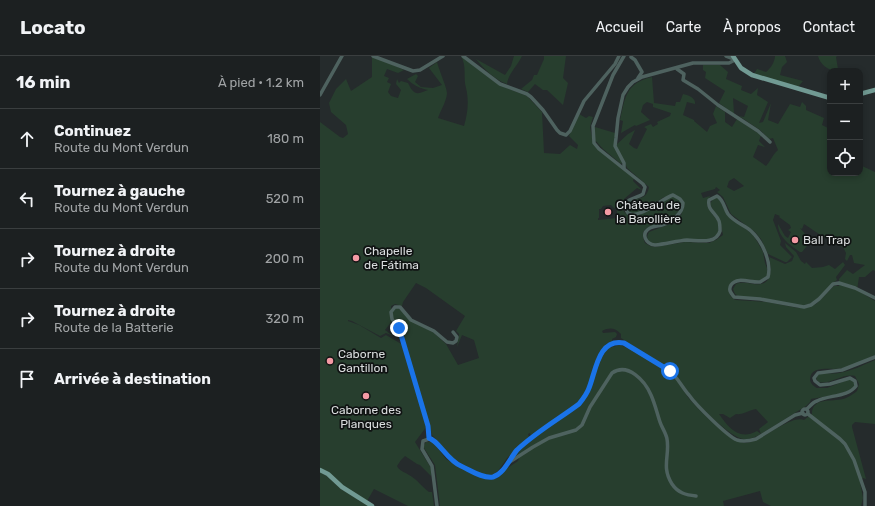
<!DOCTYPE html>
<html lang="fr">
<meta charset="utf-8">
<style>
:root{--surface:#1c2021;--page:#25282a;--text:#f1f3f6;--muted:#a0a3a5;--line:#3a3e3f}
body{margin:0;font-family:Rubik,sans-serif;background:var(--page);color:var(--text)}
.controls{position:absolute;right:12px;top:12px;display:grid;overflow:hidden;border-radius:8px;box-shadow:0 2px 6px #0003}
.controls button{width:36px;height:36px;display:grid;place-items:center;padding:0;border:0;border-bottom:1px solid var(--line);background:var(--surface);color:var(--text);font:20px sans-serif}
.stop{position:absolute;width:12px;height:12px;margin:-9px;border:3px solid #1a73e8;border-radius:50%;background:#fff}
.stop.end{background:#1a73e8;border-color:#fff;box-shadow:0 1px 4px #0008}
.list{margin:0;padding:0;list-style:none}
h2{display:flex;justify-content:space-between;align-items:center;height:52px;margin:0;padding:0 16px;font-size:17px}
h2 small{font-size:13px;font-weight:400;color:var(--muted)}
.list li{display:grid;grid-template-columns:26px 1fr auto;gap:12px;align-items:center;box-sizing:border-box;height:60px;padding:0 16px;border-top:1px solid var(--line)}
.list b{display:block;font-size:15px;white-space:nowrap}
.list p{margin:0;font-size:13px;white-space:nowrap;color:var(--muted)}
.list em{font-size:13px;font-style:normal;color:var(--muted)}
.icon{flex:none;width:22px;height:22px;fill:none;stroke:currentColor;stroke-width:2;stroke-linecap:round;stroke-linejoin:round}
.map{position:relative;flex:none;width:555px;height:450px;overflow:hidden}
header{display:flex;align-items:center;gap:24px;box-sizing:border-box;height:56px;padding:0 20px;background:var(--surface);border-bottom:1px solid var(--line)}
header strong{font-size:19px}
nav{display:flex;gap:22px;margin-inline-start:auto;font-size:14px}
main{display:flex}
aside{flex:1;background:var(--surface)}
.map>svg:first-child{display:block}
.green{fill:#273e2e;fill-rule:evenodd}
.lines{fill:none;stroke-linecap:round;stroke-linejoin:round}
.minor{stroke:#4e625f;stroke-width:3.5}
.major{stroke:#719a93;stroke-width:4.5}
.route{stroke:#1a73e8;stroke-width:5}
.poi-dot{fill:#f49aa4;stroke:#101313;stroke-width:1.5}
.labels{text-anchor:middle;stroke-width:3.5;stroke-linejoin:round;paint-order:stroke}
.poi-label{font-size:12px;fill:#daddde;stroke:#101313;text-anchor:start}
</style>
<header>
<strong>Locato</strong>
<nav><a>Accueil</a><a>Carte</a><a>À propos</a><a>Contact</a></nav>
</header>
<main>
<aside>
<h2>16 min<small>À pied · 1.2 km</small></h2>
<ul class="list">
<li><svg class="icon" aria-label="ahead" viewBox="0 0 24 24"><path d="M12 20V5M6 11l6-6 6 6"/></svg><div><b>Continuez</b><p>Route du Mont Verdun</p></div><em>180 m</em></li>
<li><svg class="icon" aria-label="left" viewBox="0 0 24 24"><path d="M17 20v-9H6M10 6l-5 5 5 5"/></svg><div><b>Tournez à gauche</b><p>Route du Mont Verdun</p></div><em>520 m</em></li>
<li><svg class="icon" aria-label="right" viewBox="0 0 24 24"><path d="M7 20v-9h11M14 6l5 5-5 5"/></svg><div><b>Tournez à droite</b><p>Route du Mont Verdun</p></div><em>200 m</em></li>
<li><svg class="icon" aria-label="right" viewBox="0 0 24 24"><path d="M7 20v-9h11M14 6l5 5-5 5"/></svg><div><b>Tournez à droite</b><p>Route de la Batterie</p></div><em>320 m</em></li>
<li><svg class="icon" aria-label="arrive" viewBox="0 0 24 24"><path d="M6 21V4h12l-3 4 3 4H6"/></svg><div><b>Arrivée à destination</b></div></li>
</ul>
</aside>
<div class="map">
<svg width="555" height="450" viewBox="0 0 555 450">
<rect width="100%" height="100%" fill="#252b2c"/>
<!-- green -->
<g class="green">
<path d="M141 0 179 29 207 40 222 56 224 97 240 98 250 89 257 93 258 89 249 80 259 58 266 62 269 60 273 61 270 71 273 86 314 122 313 125 322 134 317 132 304 143 305 145 303 154C305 157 307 159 310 160 318 163 339 148 346 143L344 141 321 156 314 158 308 155 306 149C315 139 326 147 329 131L307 112 304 105 301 108 283 93 274 83 275 71 295 77V90L308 78 315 74 309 88 314 92 317 93 327 73 324 71 331 68 333 71 338 68 337 66 350 60 351 57 333 51V48L327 46 323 49 321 56 330 64 316 70 315 69 301 77 303 65 300 64C305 43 305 27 332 21L334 47 355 50 356 46H360L363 38C368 39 376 42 375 48L367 46 363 59 374 64V65L387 76 390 70 397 67 393 58 396 50 405 56V66L412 71 417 63 441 79 439 85 445 91 438 89 433 101 446 110C451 105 452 99 458 94L453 82 449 83 440 74 419 60 424 61 428 50 413 42 414 58 399 47 405 35 385 22 386 16 383 14V9H400L408 16 406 23 422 30 421 34 431 38 438 32 437 39 448 46 439 67 443 66 451 47 448 64 458 68 470 48 480 51 482 46 486 50V54L504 62 502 69 510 73V117H540V109L555 116V215L553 214 545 221H539L537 234 555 245V299C544 304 534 309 523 312 513 315 491 308 490 323 490 327 493 330 497 332H507L530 323 533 324 535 330C529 338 502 341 491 343L490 346 486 350 441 378 439 373 448 366 436 353C429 354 423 359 416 358L410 362 403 358H399C409 372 419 385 437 375L441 378C435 381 430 384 423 383 410 381 378 349 370 338 363 329 358 321 351 314L301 282V278C295 272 290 271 282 275L283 277 295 276 297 278 296 281 292 283 293 286 285 289 282 294 269 331 259 347 211 381 210 377 208 378 209 381 187 402 178 415 171 420 163 418 142 408 133 402 112 379 79 272 73 263 71 257 76 252H79L88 262 114 277 126 288 138 309 159 302 154 284 142 279 137 291 139 278 136 275 145 260 106 232 96 227 83 246 82 250 75 248 71 250 72 265 65 274 73 280 66 277 60 280 32 265 28 264V265L39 269 61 282 66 279 83 289 107 370 95 386 111 412V420L100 409 97 408 85 400 81 404 77 410C79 415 85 416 89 419 97 423 102 431 109 436H112L114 450H88L54 433 47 445 23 430 0 412V66L20 81 23 82 28 78 26 69 11 56 9 47 16 33 26 23 31 35 52 21V1L65 5 84 14 78 17 67 13 64 20 69 22 67 26 71 28 68 36 71 40 78 42 81 34 76 28 77 23 79 27 81 25 88 27C94 39 96 39 108 34 99 32 93 29 87 23L96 18 98 20 95 26 101 31 113 32 122 29 109 12 117 6C119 14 127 32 127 37 127 44 120 56 118 62L144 70C148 57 149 44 146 32 143 21 147 11 141 0ZM414 122 424 130 414 135 407 131 409 125ZM396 131 400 134 397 136 403 141 411 158 435 176 441 183 448 198 465 206H467L472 201 460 189 461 185 453 164 455 158 460 160 459 161 470 169 471 172 468 174 471 176 468 182 465 180 458 168C458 181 470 189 480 196H482L491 185 480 172 482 173 484 168C496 176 510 186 523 191L526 197 525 203 527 205 530 199H532L534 207 545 209 533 218 527 214 519 223V230H514L496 248 485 252H478L447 246 416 244C409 241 408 236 410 228L424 223 440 225 447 220V212L445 207 443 196 438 187 433 179 405 155 399 143 396 142 393 143 390 148 401 169 403 179 396 184 389 187 365 186 335 191 330 190 325 187C317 169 334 171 346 166 351 163 355 159 359 155L362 158 350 168 329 176C325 183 328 185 334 188L389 183 397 179C403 163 392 162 387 149L390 140 383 142 381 137 395 133ZM291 149 294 152H297V162L278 164V162H279V153H281L283 150Z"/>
<path d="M194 0H202C198 9 188 18 187 28 174 23 164 13 156 3L185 19 191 10Z"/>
<polygon points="224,0 246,0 243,22 248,27 243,49 227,34 223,34 215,28 208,36 201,33 212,24 214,19 217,19 224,3"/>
<path d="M455 0H465L467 6 462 11 460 19 483 25 478 31 434 18 437 13 446 16C450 13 455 6 455 0Z"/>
<path d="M498 0H517L516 1 518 13 517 15C508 15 500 8 498 0Z"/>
<path d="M465 187 476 196 481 205 485 208 486 206 492 212 503 211 509 209 515 213 523 206 525 209 516 221 517 224C506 231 501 243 489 248 481 252 431 242 418 240L415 238 413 233 416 228C422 226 427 227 433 228 452 231 452 215 449 201L465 208 472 205 474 200 466 191Z"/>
<path d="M300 289C313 293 346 312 355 322 360 327 363 334 367 340 378 354 404 379 421 386 426 388 431 386 436 384 448 379 473 359 484 364L492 358C492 341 512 346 523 343 528 342 533 338 537 335L539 328 535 320C522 317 511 329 498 326L496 322 497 320C503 315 511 319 519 317 532 315 543 309 555 304V368L535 366 532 369V371L546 423 543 422 540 426 543 442 541 450H451L443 446 440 435 403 445 404 450H120L115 409 104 392V389L106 386H113L126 403 140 412 170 424 178 422 183 415 198 405 199 402 197 399H194L213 383 260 348 270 332 282 300 288 292Z"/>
<polygon points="0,416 7,420 21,433 39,444 38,445 40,445 49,450 0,450"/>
</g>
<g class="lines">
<!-- minor -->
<g class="minor">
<polyline points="53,0 93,15 100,14 123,0"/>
<polyline points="143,0 180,28 207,38 211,41 223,54 237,74 240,77 246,79 250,75 264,45 295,8 299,0"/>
<path d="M304 0 293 19 273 70 274 87 279 93 323 128 325 131 323 138C316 143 298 143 308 157 318 164 341 143 353 139L360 143 363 147C363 157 352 166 342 169 338 170 334 170 330 172 320 178 326 188 335 189 346 188 356 185 367 184 377 184 396 189 400 175 400 172 400 168 399 165 396 157 387 154 389 144L397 140C404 144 404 152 408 158 414 166 424 169 431 175 442 185 452 206 448 221L440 226C431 227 417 220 411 229 408 234 411 237 414 241L440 243 484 251 491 249 499 243 513 228 519 227 535 232 555 242"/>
<polyline points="406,0 414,3"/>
<polyline points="311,1 315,4 322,16 318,22"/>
<polyline points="357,13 364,18 363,24 378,33 398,49 438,75 450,86"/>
<polyline points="0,39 22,0"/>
<polyline points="304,112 304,107 295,90 296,82 298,62 303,39 308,31 313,26 322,21 373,7 409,7 415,4"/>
<circle cx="485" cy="356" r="3"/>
<path d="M487 353C490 350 493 346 497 345 508 339 528 341 536 330L535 325 530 322 510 328 500 329 495 325 494 322 498 317 522 314 555 301"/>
<polyline points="488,358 520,383 525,388 534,404 545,436 545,450"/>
<polyline points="109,383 108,370 79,272 72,263 71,256 75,251 80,251 91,264 114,275 127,286 133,287 136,285 137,281 133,276"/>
<path d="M188 407 213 391 229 382 256 374 262 369 270 351 292 317C308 306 325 325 331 339 335 348 337 357 340 366 342 372 346 377 347 383 350 399 341 411 352 428 358 437 366 439 376 440"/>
<path d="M117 450 112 410 102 393 103 385 109 383C119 385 127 404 141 410 150 414 163 423 173 421 184 418 190 402 197 394 216 376 239 363 259 348 263 343 267 338 269 332 276 315 279 282 303 287L350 315C358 322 362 331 369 339 376 349 407 380 417 384 424 386 429 385 436 383L475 359 483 357"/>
</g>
<!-- major -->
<g class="major">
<polyline points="413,0 421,12 432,19 510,42"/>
<polyline points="540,38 555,34"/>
<polyline points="0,414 8,418 22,431 52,450"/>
</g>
</g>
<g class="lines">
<!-- route -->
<path class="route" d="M79 272 108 370 109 382C119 385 127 404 141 410 150 414 163 423 173 421 184 418 190 402 197 394 216 376 239 363 259 348 263 343 267 338 269 332 276 315 278 282 304 287L350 315"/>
</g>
<!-- markers -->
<g class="poi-dot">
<circle cx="288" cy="156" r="4"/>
<circle cx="475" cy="184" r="4"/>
<circle cx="36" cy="202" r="4"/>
<circle cx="10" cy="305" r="4"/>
<circle cx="46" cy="340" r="4"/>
</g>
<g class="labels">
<!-- poi labels -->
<g class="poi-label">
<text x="296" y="153">Château de<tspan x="296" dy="14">la Barollière</tspan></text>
<text x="483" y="188">Ball Trap</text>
<text x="44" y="199">Chapelle<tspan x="44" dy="14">de Fátima</tspan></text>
<text x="18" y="302">Caborne<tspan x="18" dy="14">Gantillon</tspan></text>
<text x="46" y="358" text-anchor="middle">Caborne des<tspan x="46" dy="14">Planques</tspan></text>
</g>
</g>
</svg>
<div class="controls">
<button>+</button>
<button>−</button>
<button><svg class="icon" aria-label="locate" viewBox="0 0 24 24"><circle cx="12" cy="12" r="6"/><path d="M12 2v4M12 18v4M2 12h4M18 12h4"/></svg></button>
</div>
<div class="stop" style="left:350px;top:315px"></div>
<div class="stop end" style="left:79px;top:272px"></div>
</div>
</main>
